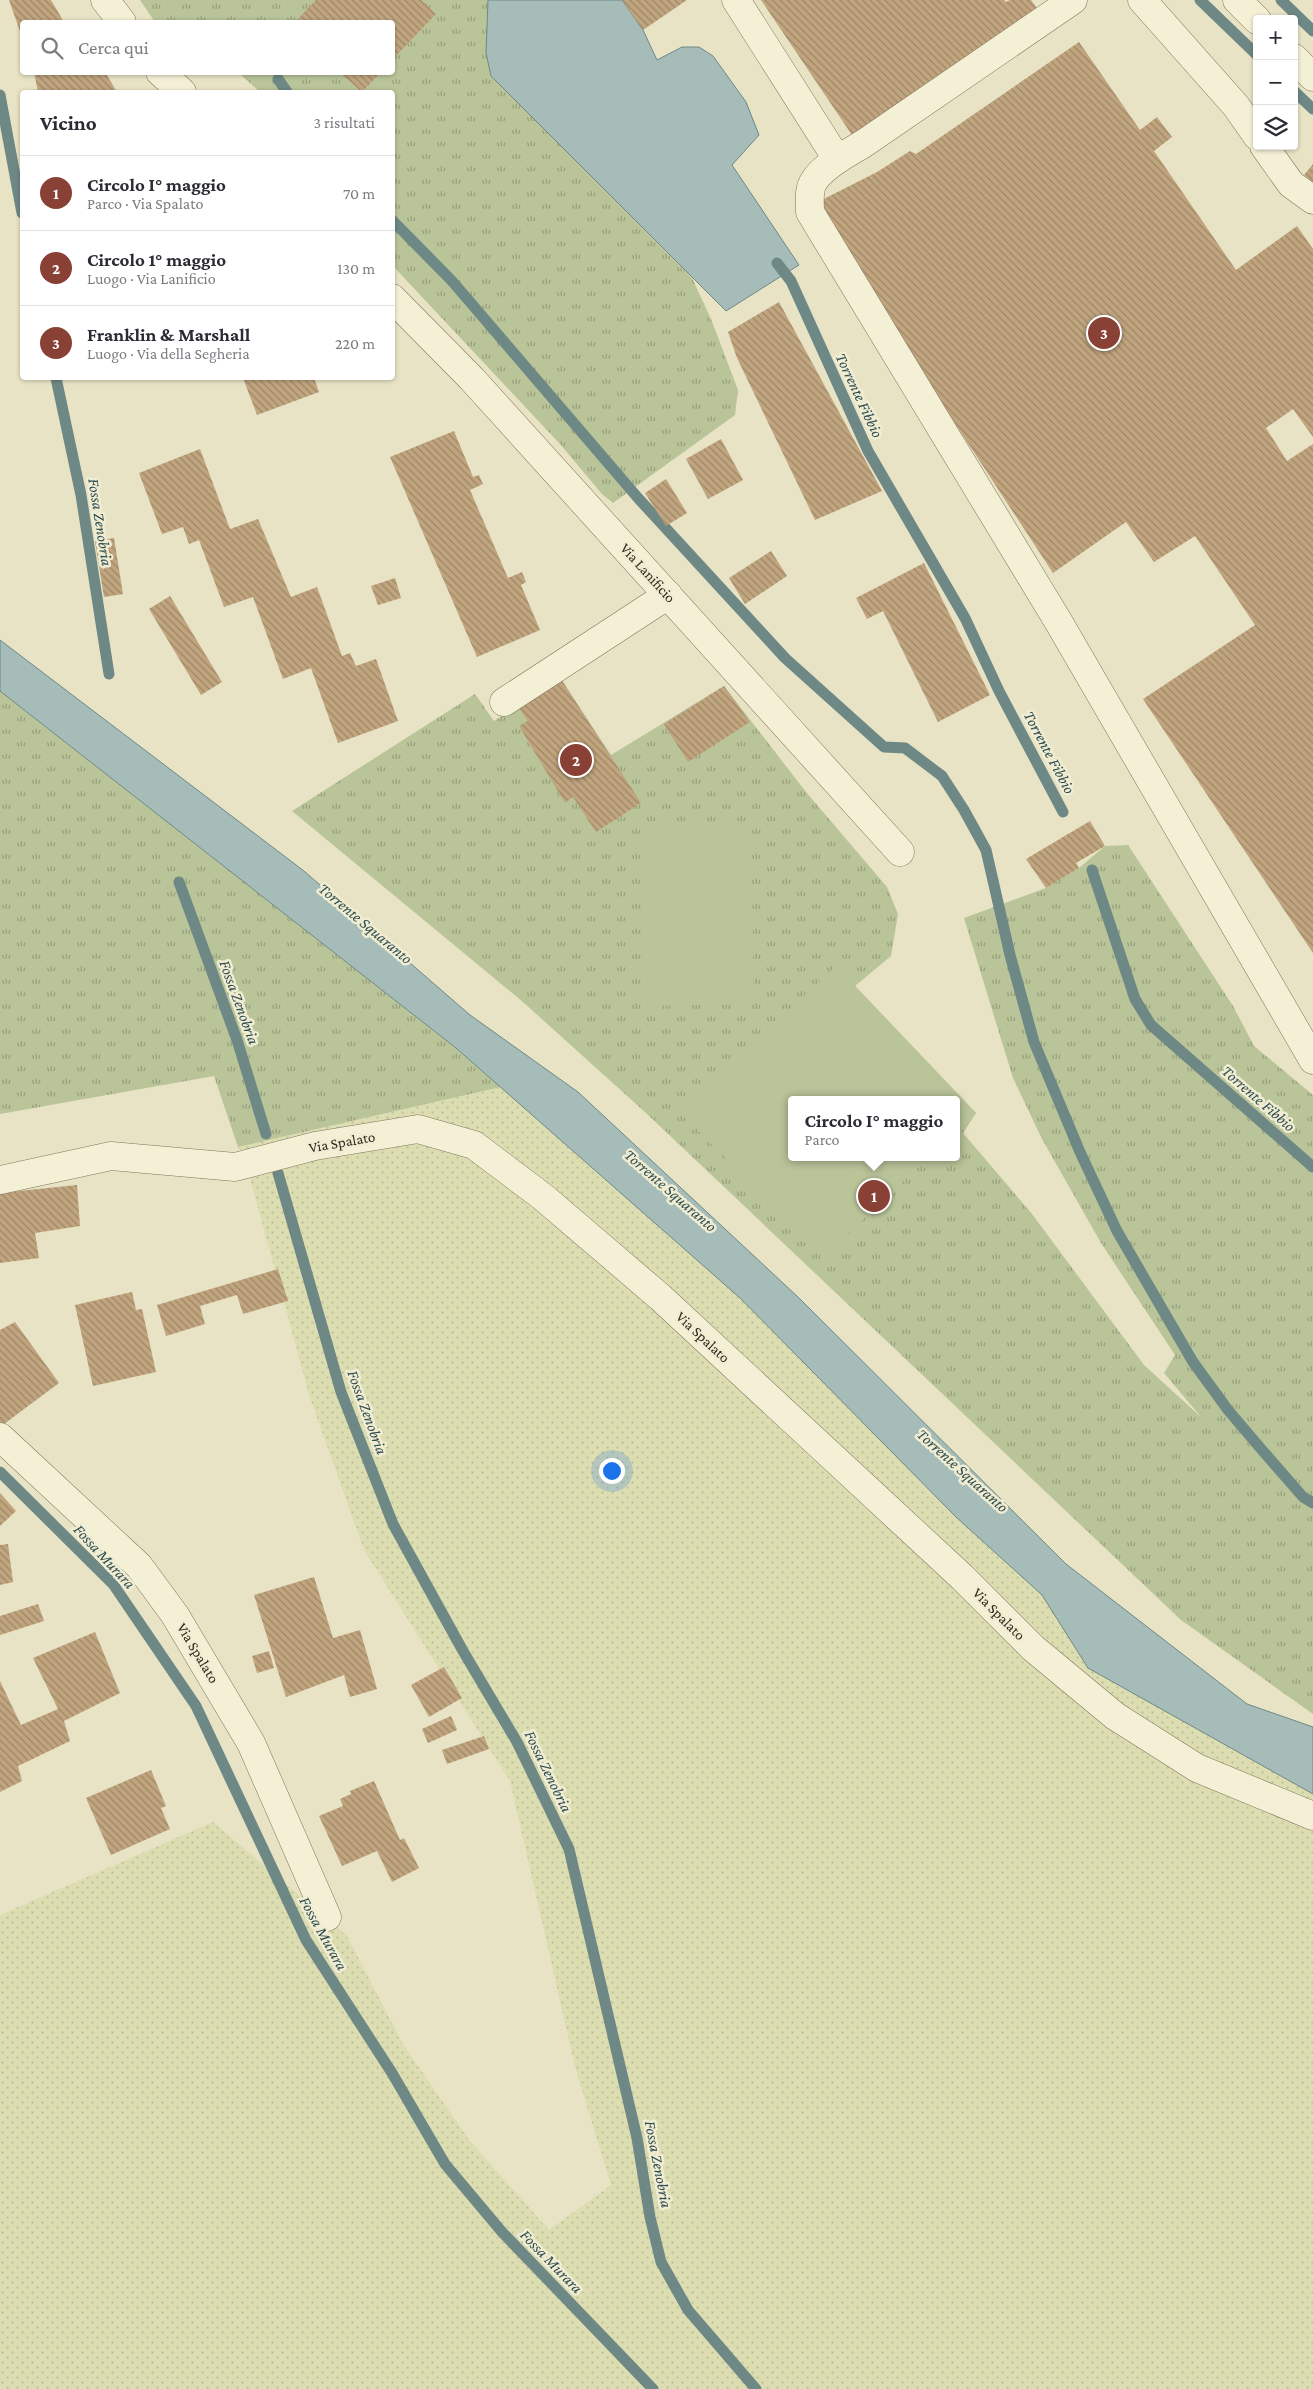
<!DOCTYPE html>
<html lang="it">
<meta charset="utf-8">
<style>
:root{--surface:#fff;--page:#f2f2f3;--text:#2b2b33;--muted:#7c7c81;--line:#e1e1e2;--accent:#884134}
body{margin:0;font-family:"Crimson Pro",serif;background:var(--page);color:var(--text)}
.controls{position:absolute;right:15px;top:15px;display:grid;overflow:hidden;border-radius:5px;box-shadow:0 1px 4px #0004}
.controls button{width:45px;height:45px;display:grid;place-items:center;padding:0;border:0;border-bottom:1px solid var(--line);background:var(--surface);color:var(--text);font:25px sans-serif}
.you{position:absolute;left:611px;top:1470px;width:18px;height:18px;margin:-12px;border:4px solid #fff;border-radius:50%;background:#1a73e8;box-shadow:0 0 0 8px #1a73e833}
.badge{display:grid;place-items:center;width:32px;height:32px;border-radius:50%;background:var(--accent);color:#fff;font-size:16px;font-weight:700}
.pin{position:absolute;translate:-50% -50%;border:2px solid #fff;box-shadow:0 1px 5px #0006}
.popup{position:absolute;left:788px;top:1096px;width:172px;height:65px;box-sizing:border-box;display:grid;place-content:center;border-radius:5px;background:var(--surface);filter:drop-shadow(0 1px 4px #0005);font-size:16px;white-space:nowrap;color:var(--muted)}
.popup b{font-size:19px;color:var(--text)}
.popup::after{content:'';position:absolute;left:50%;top:100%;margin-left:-10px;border:10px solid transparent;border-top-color:var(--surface)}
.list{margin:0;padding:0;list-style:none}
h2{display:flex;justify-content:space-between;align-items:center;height:65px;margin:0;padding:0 20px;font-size:21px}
h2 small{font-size:16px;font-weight:400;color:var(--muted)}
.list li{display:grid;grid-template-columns:32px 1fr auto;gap:15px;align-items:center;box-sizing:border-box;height:75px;padding:0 20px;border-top:1px solid var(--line)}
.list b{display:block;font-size:19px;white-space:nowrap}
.list p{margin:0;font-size:16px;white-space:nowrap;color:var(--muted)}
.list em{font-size:16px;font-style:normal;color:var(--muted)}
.icon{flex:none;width:28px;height:28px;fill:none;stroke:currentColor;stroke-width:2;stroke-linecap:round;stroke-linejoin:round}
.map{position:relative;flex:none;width:1313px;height:2389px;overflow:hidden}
.search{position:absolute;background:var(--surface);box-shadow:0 1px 4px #0004;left:20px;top:20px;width:375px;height:55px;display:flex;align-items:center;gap:12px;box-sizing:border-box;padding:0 18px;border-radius:5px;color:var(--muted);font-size:19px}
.panel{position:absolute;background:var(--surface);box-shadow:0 1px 4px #0004;left:20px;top:90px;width:375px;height:290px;border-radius:5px}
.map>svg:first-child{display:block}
.farmland{fill:url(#farmland-dots)}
.grass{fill:url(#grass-tufts);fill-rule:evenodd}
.pitch{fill:#b9c499}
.water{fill:#a5bcb9;stroke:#6e8886}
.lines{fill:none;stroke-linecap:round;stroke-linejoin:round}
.stream{stroke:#6e8886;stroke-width:11}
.building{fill:url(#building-back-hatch)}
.minor-casing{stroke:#80755d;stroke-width:29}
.minor{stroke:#f4f0d6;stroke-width:28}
.labels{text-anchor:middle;stroke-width:5;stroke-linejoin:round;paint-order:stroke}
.street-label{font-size:15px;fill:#322b1f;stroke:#f0edd3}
.water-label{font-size:16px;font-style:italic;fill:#304d50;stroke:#f0edd3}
</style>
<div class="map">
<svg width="1313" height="2389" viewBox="0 0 1313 2389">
<defs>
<pattern id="farmland-dots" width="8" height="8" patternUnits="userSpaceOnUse" patternTransform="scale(1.25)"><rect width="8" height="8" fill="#ddddb2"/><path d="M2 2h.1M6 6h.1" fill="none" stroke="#bebe99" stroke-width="1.8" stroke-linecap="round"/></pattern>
<pattern id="grass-tufts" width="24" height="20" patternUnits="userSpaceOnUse" patternTransform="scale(1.25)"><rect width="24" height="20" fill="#b9c499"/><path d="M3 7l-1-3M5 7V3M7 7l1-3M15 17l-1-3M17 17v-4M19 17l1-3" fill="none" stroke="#979f7c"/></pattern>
<pattern id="building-back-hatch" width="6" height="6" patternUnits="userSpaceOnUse" patternTransform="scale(1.25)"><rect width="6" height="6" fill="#c1a57f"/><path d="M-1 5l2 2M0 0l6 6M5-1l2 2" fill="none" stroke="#9d8767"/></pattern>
</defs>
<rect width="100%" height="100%" fill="#e8e3c4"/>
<!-- farmland -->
<polygon class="farmland" points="501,1087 740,1298 956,1517 1042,1595 1088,1668 1313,1794 1313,2389 0,2389 0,1915 213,1822 347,1936 403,2044 470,2141 549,2230 611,2185 575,2067 510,1781 364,1550 310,1398 246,1164 238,1147"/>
<!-- grass -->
<g class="grass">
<polygon points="140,0 488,0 491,76 692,278 711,319 738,390 735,415 613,503 602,494 560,444 393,266 392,92 260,92 239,73 392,72 392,22 155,22"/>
<path d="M561 679 611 755 724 686 806 792 887 887 898 914 891 956 855 986 976 1113 963 1133 1032 1214 1144 1365 1201 1417 1164 1373 1175 1355 1101 1243 1042 1139 1013 1078 964 918 1046 888 1079 868 1105 846 1128 845 1233 1006 1254 1046 1313 1095V1714L1181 1620 646 1113 523 1002 292 811 475 694 494 721ZM792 1100H956V1157H792Z"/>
<polygon points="0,691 456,1048 501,1087 238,1147 214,1076 0,1114"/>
</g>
<!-- pitch -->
<g class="pitch">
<polygon points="751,827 754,1004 643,1006 640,829"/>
<polygon points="836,966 976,1113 957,1131 956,1100 792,1100 792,1157 928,1157 823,1258 679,1111"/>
</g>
<!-- water -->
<g class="water">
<polygon points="622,0 643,30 657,60 682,47 699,47 713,56 746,102 759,135 732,165 799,265 726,311 491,76 486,53 488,0"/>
<polygon points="0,640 304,871 470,1015 578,1092 798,1297 1066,1564 1247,1704 1313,1727 1313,1794 1088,1668 1042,1595 956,1517 740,1298 456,1048 0,691"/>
</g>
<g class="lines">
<!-- stream -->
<g class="stream">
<polyline points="1200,0 1257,55"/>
<polyline points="1281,0 1313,31"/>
<polyline points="278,79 287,92"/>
<polyline points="1294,91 1313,109"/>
<polyline points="0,95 22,213"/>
<polyline points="392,220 452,281 638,498 785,658 884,747 905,748 942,776 964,810 986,850 1010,955 1034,1042 1080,1152 1117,1231 1193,1362 1228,1410 1262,1450 1303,1497 1313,1503"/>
<polyline points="777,263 791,281 868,451 965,618 999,691 1063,812"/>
<polyline points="56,378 81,495 109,674"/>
<polyline points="1092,870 1135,999 1151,1025 1313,1167"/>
<polyline points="179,882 237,1040 266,1134"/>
<polyline points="278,1173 341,1392 393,1524 463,1651 517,1742 569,1849 637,2138 650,2217 661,2262 688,2310 756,2389"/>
<polyline points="0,1472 113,1584 196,1706 306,1940 392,2073 445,2164 502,2232 653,2389"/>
</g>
</g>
<!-- building -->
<g class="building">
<polygon points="9,0 51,0 64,22 22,22 22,37"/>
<polygon points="316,0 421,0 436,14 392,60 392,22 295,22"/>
<polygon points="622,0 687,0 643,30"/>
<polygon points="761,0 1004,0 1006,2 1010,0 1031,0 1041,14 856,141"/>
<polygon points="1079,42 1140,130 1157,117 1172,137 1154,151 1236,270 1297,226 1313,249 1313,437 1293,409 1266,428 1287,461 1313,444 1313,953 1143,699 1255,625 1195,536 1154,562 1126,522 1053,573 812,205 877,172 910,151 916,154"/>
<polygon points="34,72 105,72 117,92 38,92"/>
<polygon points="339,72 381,72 362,92"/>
<polygon points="1313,164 1313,182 1304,175"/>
<polygon points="779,302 882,491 815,520 737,358 728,332"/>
<polygon points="243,378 314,378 319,392 257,415"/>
<polygon points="454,431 473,477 479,475 483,484 470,490 508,578 522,572 526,582 521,585 540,630 477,657 390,457"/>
<polygon points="721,439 743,480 708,499 686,459"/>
<polygon points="200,449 230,529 258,519 291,597 317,587 342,656 350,653 356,666 376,659 398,721 338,743 311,668 283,679 253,597 224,607 199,540 189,544 183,527 162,534 139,473"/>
<polygon points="666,479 687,513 666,526 645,493"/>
<polygon points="114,538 123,594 104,597 95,541"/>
<polygon points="771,551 787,576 745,604 729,578"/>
<polygon points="924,563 990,695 938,722 883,611 867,619 856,598"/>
<polygon points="395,578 401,598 378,605 371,586"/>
<polygon points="170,596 222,682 201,695 149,609"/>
<polygon points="561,679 641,803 596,832 573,797 565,803 519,726 528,721 518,707"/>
<polygon points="724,686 750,722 688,762 664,724"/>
<polygon points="1090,821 1105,846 1076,863 1079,868 1046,888 1026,859"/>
<polygon points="77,1185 80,1226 35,1233 39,1258 0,1263 0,1193"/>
<polygon points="278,1269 288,1301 243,1314 237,1295 200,1306 205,1324 166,1336 157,1305"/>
<polygon points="132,1292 136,1310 142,1309 156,1372 93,1386 75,1305"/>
<polygon points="15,1322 59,1383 0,1427 0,1330"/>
<polygon points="0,1493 16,1511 0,1526"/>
<polygon points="8,1544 13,1582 0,1585 0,1545"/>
<polygon points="314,1577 333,1638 360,1630 377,1689 350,1697 344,1675 286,1697 254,1595"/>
<polygon points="38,1604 44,1621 0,1635 0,1616"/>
<polygon points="95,1632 120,1693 64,1721 70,1741 18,1766 22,1781 0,1792 0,1681 21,1725 58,1709 33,1658"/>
<polygon points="269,1651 274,1668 257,1673 252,1656"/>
<polygon points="444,1667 462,1698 429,1717 411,1685"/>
<polygon points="451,1716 457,1730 428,1743 422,1729"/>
<polygon points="484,1736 489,1749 447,1764 442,1750"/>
<polygon points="151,1770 166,1806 161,1808 170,1829 111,1855 86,1798"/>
<polygon points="374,1781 400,1840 404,1838 419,1868 392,1882 377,1851 342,1866 319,1816 343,1806 340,1799 351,1794 350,1791"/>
</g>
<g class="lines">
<defs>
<g id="minor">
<polyline points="105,0 122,22"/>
<polyline points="736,0 837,159"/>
<path d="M1073 0 863 144C848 153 823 166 814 181 808 190 810 202 810 212L1058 621 1313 1060"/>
<polyline points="1142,0 1236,106 1257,136"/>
<polyline points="1237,0 1257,20"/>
<polyline points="1294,58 1313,77"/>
<polyline points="160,72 182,92"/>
<polyline points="1264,146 1291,184 1313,200"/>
<polyline points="392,298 472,379 900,852"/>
<polyline points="504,702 668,595"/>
<polyline points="0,1180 111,1156 235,1167 315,1146 418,1129 474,1145 543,1197 660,1297 962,1577 1033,1648 1115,1716 1197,1768 1313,1816"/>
<polyline points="0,1437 139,1566 175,1615 251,1743 327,1917"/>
</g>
</defs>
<!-- minor casing -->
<use href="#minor" class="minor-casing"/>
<!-- minor -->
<use href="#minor" class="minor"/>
</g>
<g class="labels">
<!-- street labels -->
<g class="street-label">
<text transform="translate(648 573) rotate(48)" y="5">Via Lanificio</text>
<text transform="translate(342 1142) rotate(-10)" y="5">Via Spalato</text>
<text transform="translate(703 1337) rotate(43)" y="5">Via Spalato</text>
<text transform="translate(999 1614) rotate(45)" y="5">Via Spalato</text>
<text transform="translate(198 1653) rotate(59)" y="5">Via Spalato</text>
</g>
<!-- water labels -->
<g class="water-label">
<text transform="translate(860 395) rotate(65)" y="6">Torrente Fibbio</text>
<text transform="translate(101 522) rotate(81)" y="6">Fossa Zenobria</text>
<text transform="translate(1050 752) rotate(62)" y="6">Torrente Fibbio</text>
<text transform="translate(366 923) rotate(40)" y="6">Torrente Squaranto</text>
<text transform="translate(240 1002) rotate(70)" y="6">Fossa Zenobria</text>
<text transform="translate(1259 1098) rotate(41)" y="6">Torrente Fibbio</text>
<text transform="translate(671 1190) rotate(41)" y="6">Torrente Squaranto</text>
<text transform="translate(368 1412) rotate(70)" y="6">Fossa Zenobria</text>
<text transform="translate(963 1470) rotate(42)" y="6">Torrente Squaranto</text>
<text transform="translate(105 1556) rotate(47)" y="6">Fossa Murara</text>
<text transform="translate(549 1771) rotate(64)" y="6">Fossa Zenobria</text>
<text transform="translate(324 1933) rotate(61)" y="6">Fossa Murara</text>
<text transform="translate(659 2164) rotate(79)" y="6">Fossa Zenobria</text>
<text transform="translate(552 2261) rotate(46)" y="6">Fossa Murara</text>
</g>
</g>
</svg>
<div class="controls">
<button>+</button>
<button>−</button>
<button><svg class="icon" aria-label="layers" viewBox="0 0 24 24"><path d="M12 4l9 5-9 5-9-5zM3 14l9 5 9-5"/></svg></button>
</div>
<div class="you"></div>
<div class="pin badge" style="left:874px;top:1196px">1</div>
<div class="popup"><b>Circolo I° maggio</b>Parco</div>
<div class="pin badge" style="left:576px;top:760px">2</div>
<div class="pin badge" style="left:1104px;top:333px">3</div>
<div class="search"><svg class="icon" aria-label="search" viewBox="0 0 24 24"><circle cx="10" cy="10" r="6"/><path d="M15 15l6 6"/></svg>Cerca qui</div>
<section class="panel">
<h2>Vicino<small>3 risultati</small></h2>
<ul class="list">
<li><span class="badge">1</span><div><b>Circolo I° maggio</b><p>Parco · Via Spalato</p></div><em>70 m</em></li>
<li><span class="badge">2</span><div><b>Circolo 1° maggio</b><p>Luogo · Via Lanificio</p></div><em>130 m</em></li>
<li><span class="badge">3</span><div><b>Franklin &amp; Marshall</b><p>Luogo · Via della Segheria</p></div><em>220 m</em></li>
</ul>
</section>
</div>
